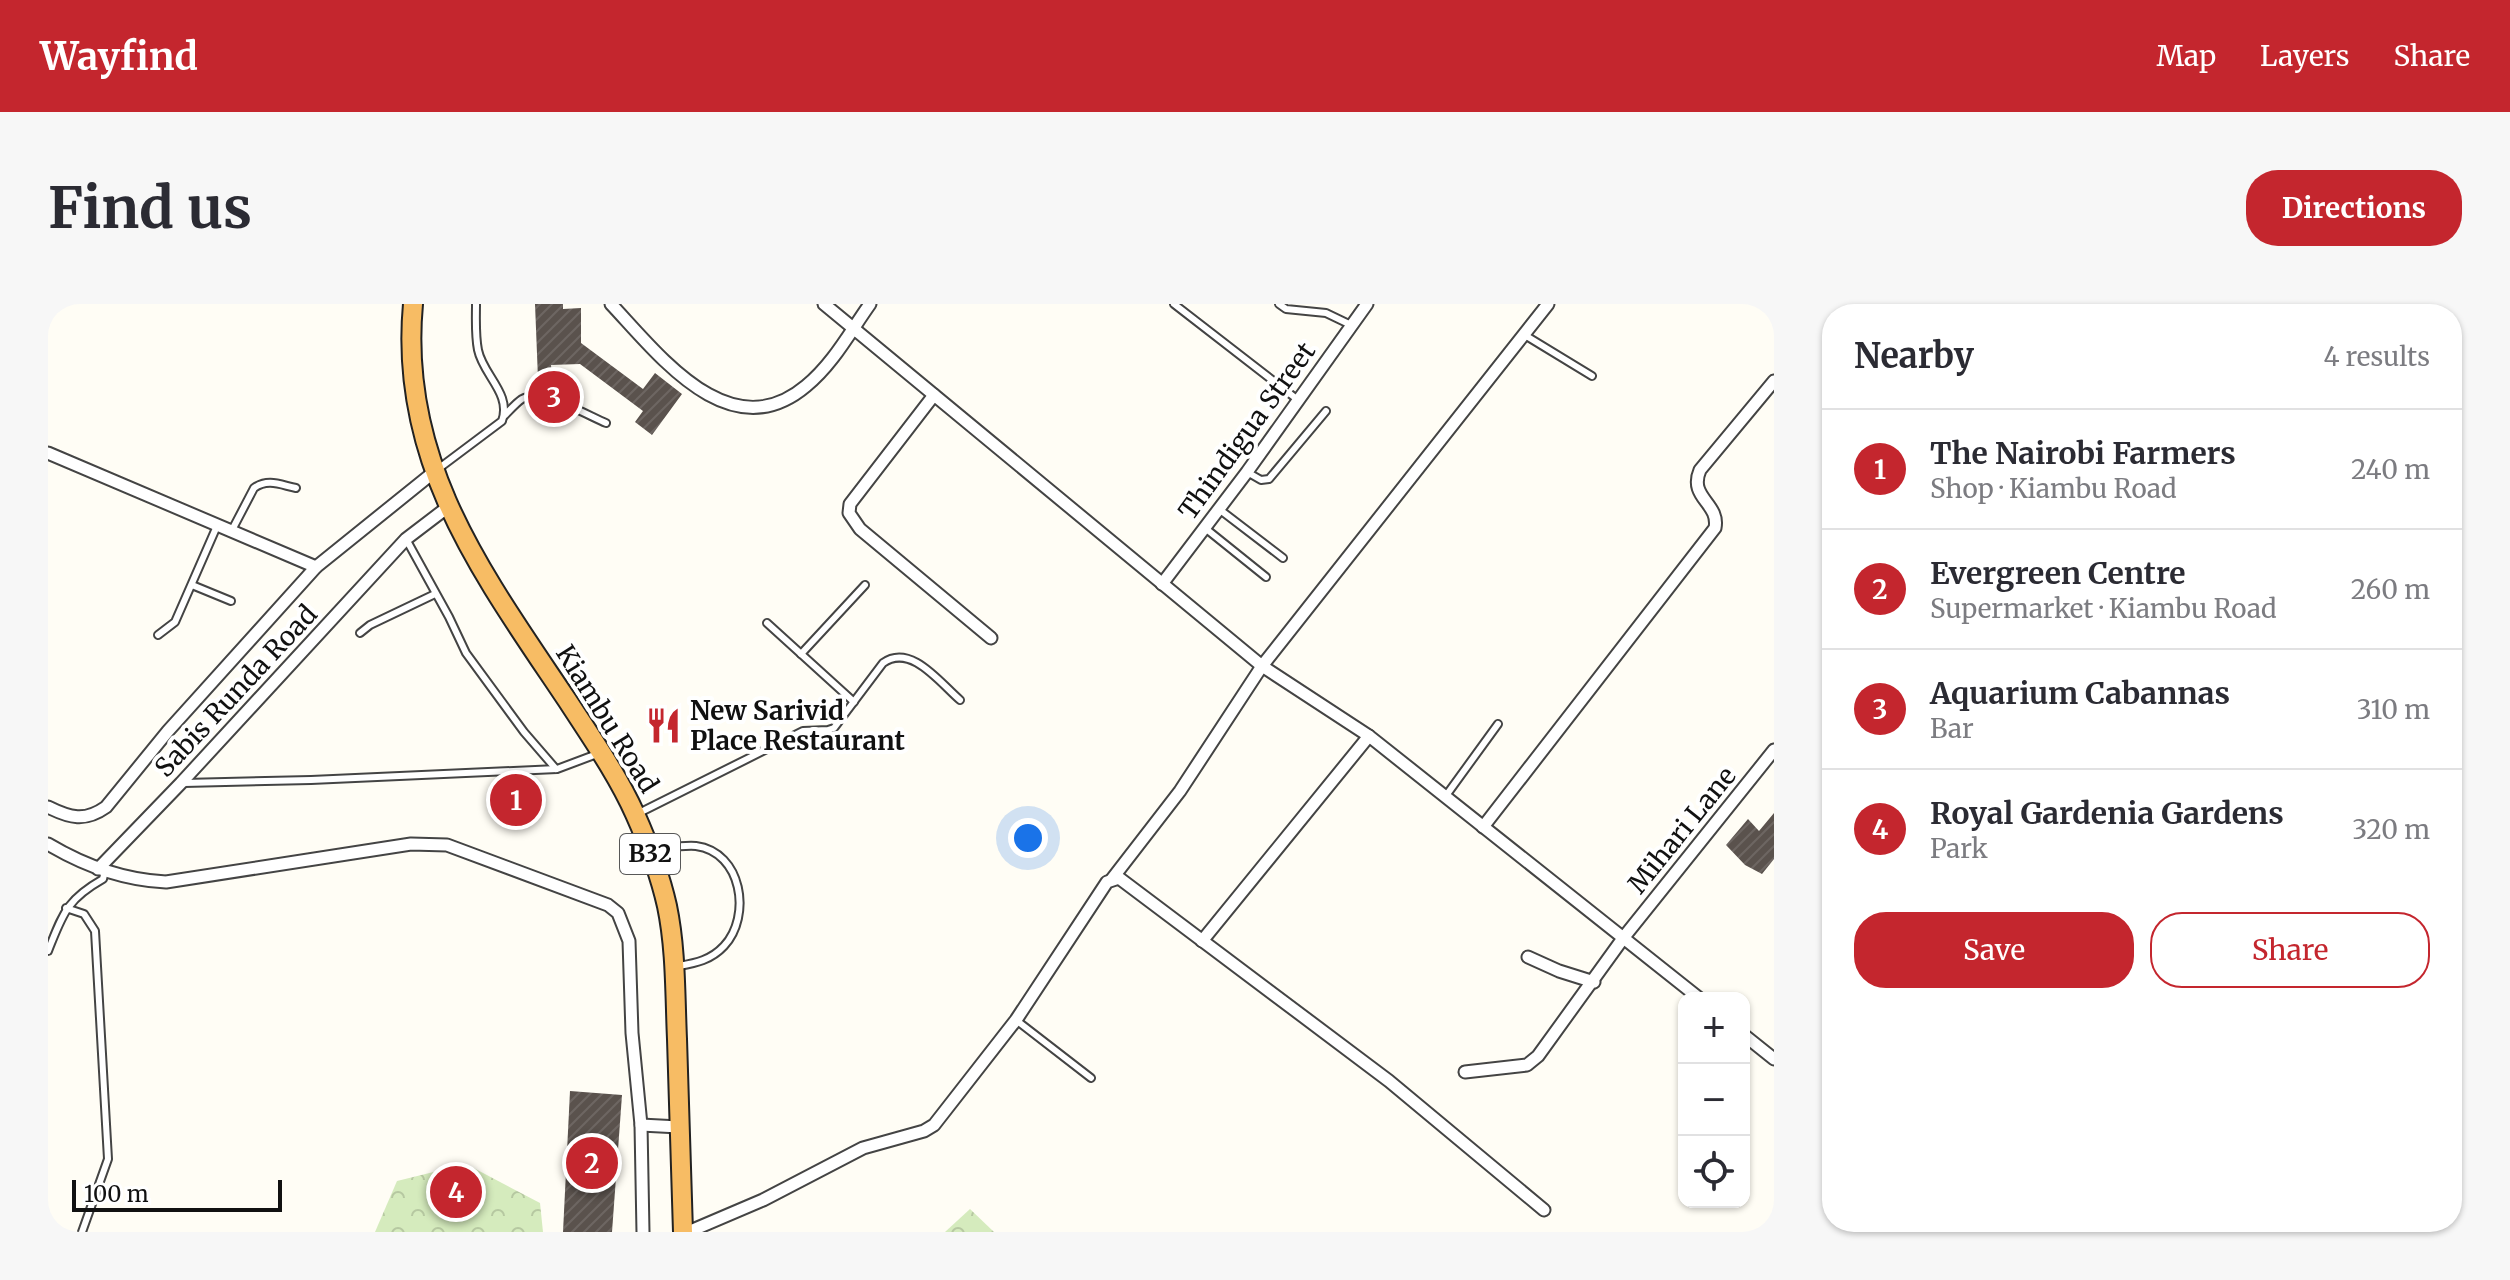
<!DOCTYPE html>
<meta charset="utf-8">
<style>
:root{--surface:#fff;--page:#f7f7f7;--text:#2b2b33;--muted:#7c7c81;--line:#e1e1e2;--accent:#c4262e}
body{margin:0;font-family:Merriweather,serif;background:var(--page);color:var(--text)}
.controls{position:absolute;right:24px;bottom:24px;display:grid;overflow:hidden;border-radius:16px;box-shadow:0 2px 6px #0004}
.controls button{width:72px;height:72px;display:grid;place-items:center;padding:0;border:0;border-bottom:2px solid var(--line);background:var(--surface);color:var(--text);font:40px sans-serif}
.scale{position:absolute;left:24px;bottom:20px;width:210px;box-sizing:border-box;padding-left:8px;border:4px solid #111;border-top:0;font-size:22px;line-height:28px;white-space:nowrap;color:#111;-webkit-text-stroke:6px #fff;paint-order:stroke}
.you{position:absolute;left:980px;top:534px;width:28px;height:28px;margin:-20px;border:6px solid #fff;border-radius:50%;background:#1a73e8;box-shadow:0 0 0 12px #1a73e833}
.badge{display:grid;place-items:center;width:52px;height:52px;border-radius:50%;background:var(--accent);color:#fff;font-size:26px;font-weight:700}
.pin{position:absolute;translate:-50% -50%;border:4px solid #fff;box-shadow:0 2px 8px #0006}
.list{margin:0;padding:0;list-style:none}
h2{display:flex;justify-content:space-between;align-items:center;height:104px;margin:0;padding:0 32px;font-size:34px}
h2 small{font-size:26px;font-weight:400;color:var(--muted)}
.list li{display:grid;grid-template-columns:52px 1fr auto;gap:24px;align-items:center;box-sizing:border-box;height:120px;padding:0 32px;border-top:2px solid var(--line)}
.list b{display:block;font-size:30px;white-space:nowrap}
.list p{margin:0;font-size:26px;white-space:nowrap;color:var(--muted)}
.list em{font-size:26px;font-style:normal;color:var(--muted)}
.actions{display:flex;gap:16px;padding:24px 32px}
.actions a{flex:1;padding:18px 0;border:2px solid var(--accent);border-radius:32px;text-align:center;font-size:28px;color:var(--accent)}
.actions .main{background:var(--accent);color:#fff}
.icon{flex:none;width:44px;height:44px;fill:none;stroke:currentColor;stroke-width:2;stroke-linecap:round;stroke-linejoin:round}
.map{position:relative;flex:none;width:1726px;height:928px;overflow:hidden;border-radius:32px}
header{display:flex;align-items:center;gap:48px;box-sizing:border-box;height:112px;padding:0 40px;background:var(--accent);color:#fff}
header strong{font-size:38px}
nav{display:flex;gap:44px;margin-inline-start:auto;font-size:28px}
.intro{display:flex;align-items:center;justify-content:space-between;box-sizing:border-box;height:192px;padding:0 48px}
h1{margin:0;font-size:56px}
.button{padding:20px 36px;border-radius:32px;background:var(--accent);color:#fff;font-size:28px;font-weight:700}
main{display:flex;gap:48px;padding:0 48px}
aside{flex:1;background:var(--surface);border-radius:32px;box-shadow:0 2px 6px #0004}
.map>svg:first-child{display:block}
.park{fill:url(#park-crowns)}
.building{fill:url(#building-hatch)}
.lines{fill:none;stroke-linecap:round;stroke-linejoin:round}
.service-casing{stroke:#444;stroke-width:10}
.minor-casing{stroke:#444;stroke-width:15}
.trunk-casing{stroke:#222;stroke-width:22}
.service{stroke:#fff;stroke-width:6}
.minor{stroke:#fff;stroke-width:11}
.trunk{stroke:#f7bc64;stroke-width:18}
.labels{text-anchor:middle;stroke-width:8;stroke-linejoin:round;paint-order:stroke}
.shield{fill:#fff;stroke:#585858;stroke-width:2}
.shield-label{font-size:24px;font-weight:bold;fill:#111}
.street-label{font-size:26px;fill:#111;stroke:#fff}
.poi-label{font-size:26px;font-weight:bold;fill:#111;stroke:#fff;text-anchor:start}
</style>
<header>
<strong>Wayfind</strong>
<nav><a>Map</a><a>Layers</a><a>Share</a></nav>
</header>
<div class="intro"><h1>Find us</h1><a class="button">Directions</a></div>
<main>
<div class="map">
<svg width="1726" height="928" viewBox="0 0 1726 928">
<defs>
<pattern id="park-crowns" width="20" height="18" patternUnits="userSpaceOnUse" patternTransform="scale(2)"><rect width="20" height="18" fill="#d5ebbd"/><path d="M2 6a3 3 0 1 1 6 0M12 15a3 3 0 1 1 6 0" fill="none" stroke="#b6c8a1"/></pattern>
<pattern id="building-hatch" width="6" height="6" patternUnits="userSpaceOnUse" patternTransform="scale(2)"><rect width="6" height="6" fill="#5a524d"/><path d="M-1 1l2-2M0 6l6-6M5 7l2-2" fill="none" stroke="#6d6662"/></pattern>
</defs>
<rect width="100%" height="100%" fill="#fffdf5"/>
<!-- park -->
<g class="park">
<polygon points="418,860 492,899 495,928 327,928 349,877"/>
<polygon points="922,905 946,928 897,928"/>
</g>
<!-- building -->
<g class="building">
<polygon points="487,0 515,0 515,5 533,4 533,39 595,85 607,69 634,90 604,131 587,118 595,107 532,60 503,61 504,75 490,75"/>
<polygon points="1726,509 1726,555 1714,570 1697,561 1678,541 1700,515 1711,527"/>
<polygon points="522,787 574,791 564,928 515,928"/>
</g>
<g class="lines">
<defs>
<g id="service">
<polyline points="1126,0 1250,96"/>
<polyline points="1231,0 1238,5 1278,9 1303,21"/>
<polyline points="1475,30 1544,72"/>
<path d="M456 112C461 107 468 99 474 95 493 84 539 111 558 119"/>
<path d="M390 165 454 117C464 90 435 71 430 46 427 31 428 15 428 0"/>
<polyline points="1199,168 1213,176 1221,175 1278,107"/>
<polyline points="1171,205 1235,254"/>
<polyline points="1157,224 1218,273"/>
<path d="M183 228 206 184C220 174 233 181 248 184"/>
<polyline points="358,235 401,313 418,349 476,428 508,465"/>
<polyline points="144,281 183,297"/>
<polyline points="719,319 806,398"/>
<polyline points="312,329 322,321 387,290"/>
<polyline points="110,331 127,318 169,222"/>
<polyline points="753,350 817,281"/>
<polyline points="136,479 263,476 509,465 549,450"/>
<polyline points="1397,493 1450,420"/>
<path d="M591 509 755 427 780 426 786 424 835 359C863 339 892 379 912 396"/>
<path d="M604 545C618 544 634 541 648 542 694 548 704 612 676 642 663 656 648 659 631 662"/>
<polyline points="18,604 36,610 47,627 60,855 34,928"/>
<path d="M0 647C15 610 18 596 55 575L57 567"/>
<polyline points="968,716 1043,774"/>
</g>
<g id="minor">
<path d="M563 0C611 51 682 146 758 82 785 60 802 28 822 0"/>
<polyline points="776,0 1214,362 1321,432 1651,694"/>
<polyline points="886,91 802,200 801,209 812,225 943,334"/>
<polyline points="0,149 268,263"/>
<polyline points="1114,280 1199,168 1319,0"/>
<path d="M0 503C22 514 37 518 58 503L120 427 268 263 386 168"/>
<path d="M1435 523 1667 224C1672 199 1640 194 1652 166L1726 77"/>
<path d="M0 540C37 562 75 576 118 578L363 540 399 541 560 601 570 609 581 637 584 729 593 821 595 928"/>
<polyline points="50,565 133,479 358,235 400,203"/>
<polyline points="1064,575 1132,487 1214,362 1500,0"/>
<polyline points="1154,637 1321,432"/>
<polyline points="1480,653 1511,667 1546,678"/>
<polyline points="1696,731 1726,755"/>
<polyline points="1417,768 1479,761 1490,752 1576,633 1726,446"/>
<polyline points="593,821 631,823"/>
<polyline points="640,928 715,896 815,844 876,827 886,821 968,716 1059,578 1071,574 1341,777 1496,906"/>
</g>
<path id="trunk" d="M365 0C350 159 436 272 519 396 543 433 569 470 587 510 600 539 612 571 619 602 628 645 627 691 629 735 631 799 633 864 635 928"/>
</defs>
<!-- service casing -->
<use href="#service" class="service-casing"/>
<!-- minor casing -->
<use href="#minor" class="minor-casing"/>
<!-- trunk casing -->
<use href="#trunk" class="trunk-casing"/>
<!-- service -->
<use href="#service" class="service"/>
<!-- minor -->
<use href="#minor" class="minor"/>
<!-- trunk -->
<use href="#trunk" class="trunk"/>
</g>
<!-- icons -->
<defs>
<symbol id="restaurant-bare" viewBox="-9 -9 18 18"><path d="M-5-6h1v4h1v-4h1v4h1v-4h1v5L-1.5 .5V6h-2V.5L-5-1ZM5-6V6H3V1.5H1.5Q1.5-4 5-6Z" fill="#c4262e" stroke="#fff" stroke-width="2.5" paint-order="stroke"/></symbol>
</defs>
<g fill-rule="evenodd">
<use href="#restaurant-bare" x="590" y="396" width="51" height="51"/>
</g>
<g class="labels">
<!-- shield labels -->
<rect class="shield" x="572" y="530" width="60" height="40" rx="6"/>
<g class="shield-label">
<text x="602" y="558">B32</text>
</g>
<!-- street labels -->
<g class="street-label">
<text transform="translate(1199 127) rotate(-54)" y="9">Thindigua Street</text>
<text transform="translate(188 387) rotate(-47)" y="9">Sabis Runda Road</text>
<text transform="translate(559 415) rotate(58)" y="9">Kiambu Road</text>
<text transform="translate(1634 526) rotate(-51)" y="9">Mihari Lane</text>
</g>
<!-- poi labels -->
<g class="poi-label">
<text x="642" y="416">New Sarivid<tspan x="642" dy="30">Place Restaurant</tspan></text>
</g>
</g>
</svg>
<div class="controls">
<button>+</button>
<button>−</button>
<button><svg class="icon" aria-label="locate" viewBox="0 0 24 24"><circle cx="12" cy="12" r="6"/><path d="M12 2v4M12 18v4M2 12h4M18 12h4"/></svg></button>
</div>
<div class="scale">100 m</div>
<div class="you"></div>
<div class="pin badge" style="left:468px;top:496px">1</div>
<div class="pin badge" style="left:544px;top:859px">2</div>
<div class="pin badge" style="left:506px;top:93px">3</div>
<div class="pin badge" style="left:408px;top:888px">4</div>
</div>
<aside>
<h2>Nearby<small>4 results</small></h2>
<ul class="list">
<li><span class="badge">1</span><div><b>The Nairobi Farmers</b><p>Shop · Kiambu Road</p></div><em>240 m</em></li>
<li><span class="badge">2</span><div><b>Evergreen Centre</b><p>Supermarket · Kiambu Road</p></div><em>260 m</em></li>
<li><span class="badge">3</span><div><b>Aquarium Cabannas</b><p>Bar</p></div><em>310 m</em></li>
<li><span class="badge">4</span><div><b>Royal Gardenia Gardens</b><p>Park</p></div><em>320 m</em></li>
</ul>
<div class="actions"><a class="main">Save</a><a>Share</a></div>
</aside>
</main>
